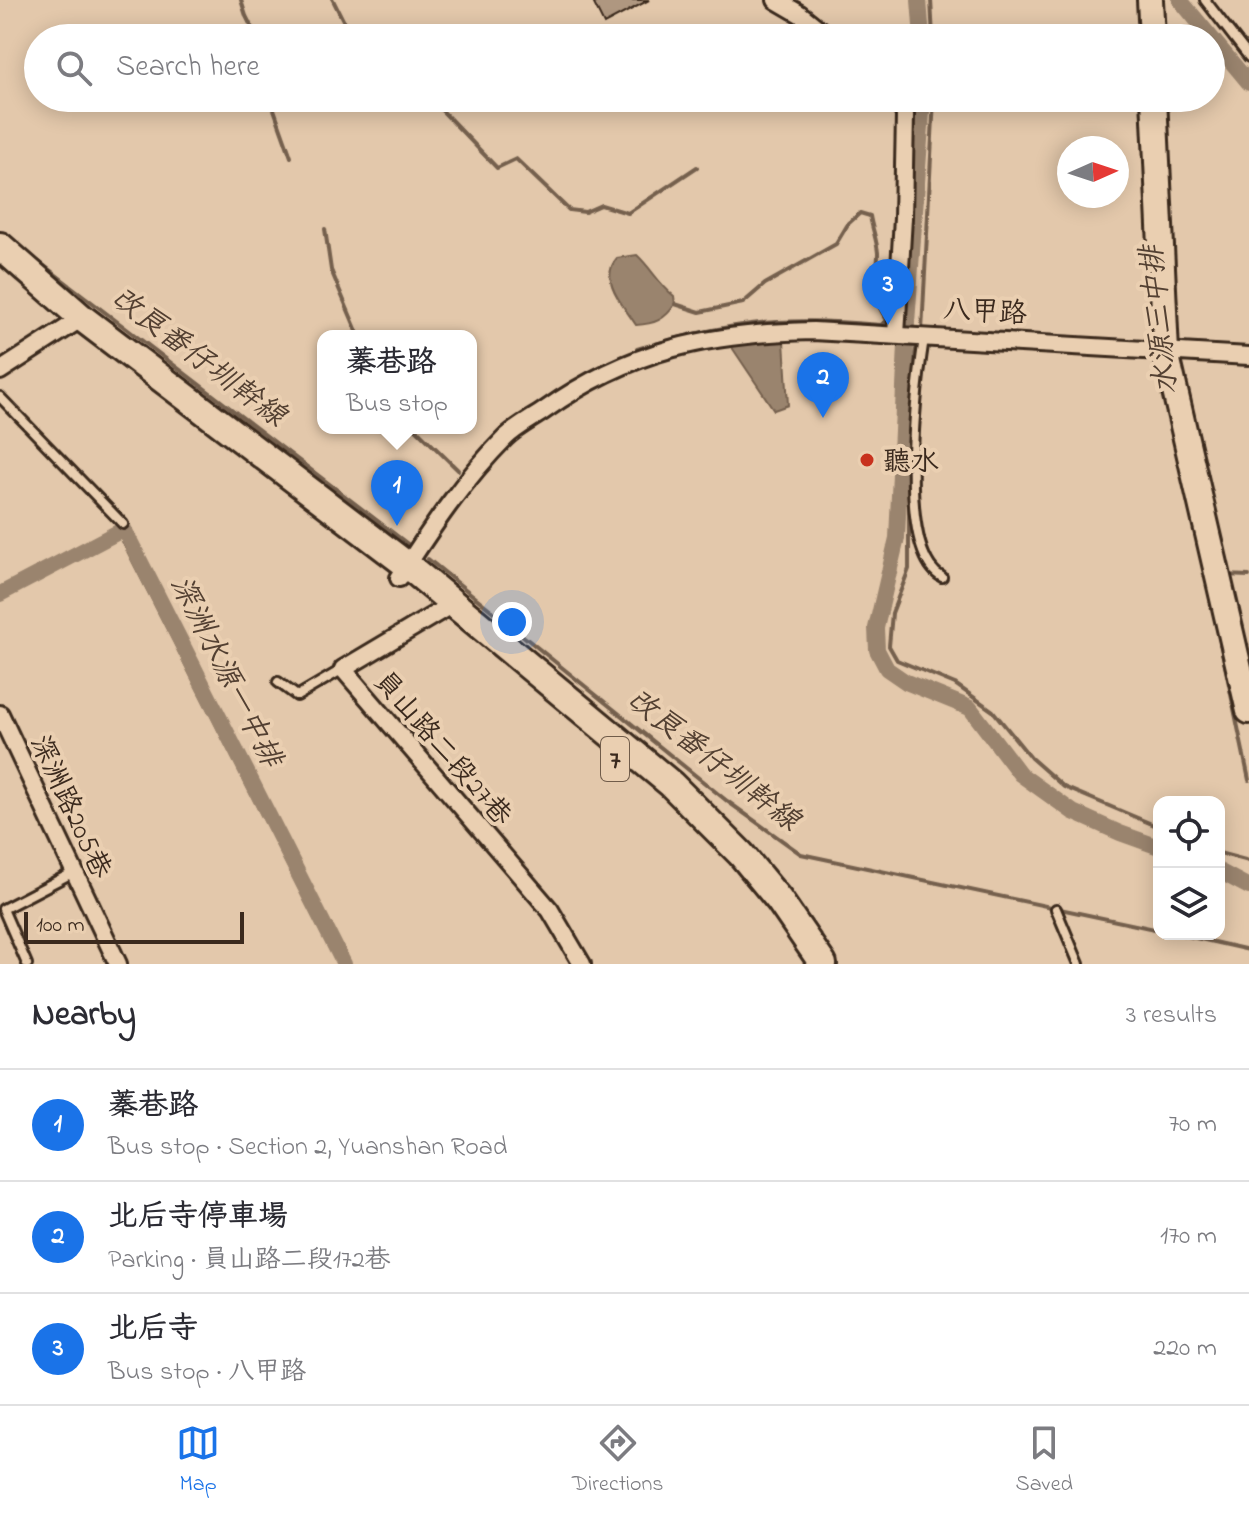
<!DOCTYPE html>
<meta charset="utf-8">
<style>
:root{--surface:#fff;--page:#f2f2f3;--text:#2b2b33;--muted:#7c7c81;--line:#e1e1e2;--accent:#1a73e8}
body{margin:0;font-family:"Indie Flower","LXGW WenKai TC",sans-serif;background:var(--page);color:var(--text)}
.controls{position:absolute;right:24px;bottom:24px;display:grid;overflow:hidden;border-radius:16px;box-shadow:0 4px 20px #0003}
.controls button{width:72px;height:72px;display:grid;place-items:center;padding:0;border:0;border-bottom:2px solid var(--line);background:var(--surface);color:var(--text);font:40px sans-serif}
.compass{position:absolute;left:1057px;top:136px;width:72px;height:72px;border-radius:50%;background:var(--surface);box-shadow:0 4px 20px #0003;rotate:87deg}
.scale{position:absolute;left:24px;bottom:20px;width:220px;box-sizing:border-box;padding-left:8px;border:4px solid #3b2a1e;border-top:0;font-size:22px;line-height:28px;white-space:nowrap;color:#3b2a1e;-webkit-text-stroke:6px #eacfb1;paint-order:stroke}
.you{position:absolute;left:512px;top:622px;width:28px;height:28px;margin:-20px;border:6px solid #fff;border-radius:50%;background:#1a73e8;box-shadow:0 0 0 12px #1a73e833}
.badge{display:grid;place-items:center;width:52px;height:52px;border-radius:50%;background:var(--accent);color:#fff;font-size:26px;font-weight:700}
.pin{position:absolute;translate:-50% -66px;filter:drop-shadow(0 2px 4px #0008)}
.pin::after{content:'';position:absolute;top:42px;width:28px;height:24px;background:inherit;clip-path:polygon(0 0,100% 0,50% 100%)}
.popup{position:absolute;left:317px;top:330px;width:160px;height:104px;box-sizing:border-box;display:grid;place-content:center;border-radius:16px;background:var(--surface);filter:drop-shadow(0 2px 6px #0005);font-size:26px;white-space:nowrap;color:var(--muted)}
.popup b{font-size:30px;color:var(--text)}
.popup::after{content:'';position:absolute;left:50%;top:100%;margin-left:-16px;border:16px solid transparent;border-top-color:var(--surface)}
.list{margin:0;padding:0;list-style:none}
h2{display:flex;justify-content:space-between;align-items:center;height:104px;margin:0;padding:0 32px;font-size:34px}
h2 small{font-size:26px;font-weight:400;color:var(--muted)}
.list li{display:grid;grid-template-columns:52px 1fr auto;gap:24px;align-items:center;box-sizing:border-box;height:112px;padding:0 32px;border-top:2px solid var(--line)}
.list b{display:block;font-size:30px;white-space:nowrap}
.list p{margin:0;font-size:26px;white-space:nowrap;color:var(--muted)}
.list em{font-size:26px;font-style:normal;color:var(--muted)}
.icon{flex:none;width:44px;height:44px;fill:none;stroke:currentColor;stroke-width:2;stroke-linecap:round;stroke-linejoin:round}
.map{position:relative;flex:none;width:1249px;height:964px;overflow:hidden}
.search{position:absolute;background:var(--surface);box-shadow:0 4px 20px #0003;left:24px;right:24px;top:24px;height:88px;display:flex;align-items:center;gap:20px;box-sizing:border-box;padding:0 28px;border-radius:44px;color:var(--muted);font-size:30px}
.sheet{height:440px;background:var(--surface)}
nav{display:flex;justify-content:space-around;align-items:center;box-sizing:border-box;height:112px;border-top:2px solid var(--line);background:var(--surface);font-size:22px;color:var(--muted)}
nav a{display:grid;justify-items:center;gap:4px}
nav .on{color:var(--accent)}
.map>svg:first-child{display:block}
.water{fill:#9a846e;stroke:#74604e;stroke-width:2}
.lines{fill:none;stroke-linecap:round;stroke-linejoin:round}
.stream{stroke:#74604e;stroke-width:4}
.canal{stroke:#9a846e;stroke-width:16}
.building{fill:#af9780;stroke:#3b2a1e;stroke-width:2}
.lane-casing{stroke:#3b2a1e;stroke-width:14}
.street-casing{stroke:#3b2a1e;stroke-width:22}
.secondary-casing{stroke:#3b2a1e;stroke-width:30}
.primary-casing{stroke:#3b2a1e;stroke-width:32}
.lane{stroke:#eacfb1;stroke-width:8}
.street{stroke:#eacfb1;stroke-width:16}
.secondary{stroke:#eacfb1;stroke-width:24}
.primary{stroke:#eacfb1;stroke-width:26}
.poi-dot{fill:#c8321e;stroke:#eacfb1;stroke-width:3}
.labels{text-anchor:middle;stroke-width:8;stroke-linejoin:round;paint-order:stroke}
.shield{fill:#eacfb1;stroke:#705c4a;stroke-width:2}
.shield-label{font-size:26px;font-weight:bold;fill:#3b2a1e}
.street-label{font-size:28px;fill:#3b2a1e;stroke:#eacfb1}
.poi-label{font-size:28px;fill:#3b2a1e;stroke:#eacfb1;text-anchor:start}
.water-label{font-size:30px;font-style:italic;fill:#534032;stroke:#eacfb1}
</style>
<div class="map">
<svg width="1249" height="964" viewBox="0 0 1249 964">
<rect width="100%" height="100%" fill="#e3c8ab"/>
<filter id="ink" filterUnits="userSpaceOnUse"><feTurbulence type="fractalNoise" baseFrequency=".0125" numOctaves="2"/><feDisplacementMap in="SourceGraphic" scale="16" xChannelSelector="R" yChannelSelector="G"/><feConvolveMatrix kernelMatrix="1 2 1 2 8 2 1 2 1" color-interpolation-filters="sRGB"/></filter>
<g filter="url(#ink)">
<!-- water -->
<g class="water">
<path d="M637 255C652 269 657 282 674 296L675 304C665 320 654 324 636 325 624 306 598 280 617 258Z"/>
<polygon points="769,338 784,341 788,405 774,410 727,340"/>
</g>
<g class="lines">
<!-- stream -->
<g class="stream">
<polyline points="241,0 246,16 257,38"/>
<polyline points="333,0 352,38"/>
<polyline points="931,0 933,38"/>
<polyline points="1138,0 1140,38"/>
<polyline points="270,98 291,157"/>
<polyline points="430,98 497,168 516,159 569,210 585,212 601,205 628,213 697,167"/>
<polyline points="325,229 331,270 359,336"/>
<polyline points="38,261 409,545"/>
<polyline points="906,323 907,323"/>
<polyline points="922,331 934,98"/>
<path d="M637 349C674 339 712 328 751 324 794 319 838 321 881 325L887 320C869 295 878 282 878 253 877 241 872 228 870 216L860 213 848 224 836 244 765 284 743 303 700 312 675 304"/>
<polyline points="1155,356 1169,418"/>
<polyline points="912,410 913,360 918,343"/>
<polyline points="415,428 458,470"/>
<polyline points="909,483 909,569 892,613 889,646 897,660 955,684 993,711 1031,758 1064,787 1159,827"/>
<polyline points="121,537 338,964"/>
<polyline points="428,559 727,801 801,854 1159,930"/>
<polyline points="1225,575 1249,576"/>
<polyline points="1210,594 1249,780"/>
<polyline points="1219,853 1249,861"/>
<polyline points="1178,934 1249,950"/>
</g>
<!-- canal -->
<g class="canal">
<polyline points="919,0 922,38"/>
<polyline points="1180,0 1249,83"/>
<polyline points="923,98 907,323 897,538 876,628 877,650 887,669 906,682 970,708 1020,774 1073,812 1120,833 1159,847"/>
<polyline points="0,594 124,529 344,964"/>
<polyline points="1219,871 1249,887"/>
</g>
</g>
<!-- building -->
<polygon class="building" points="601,0 649,0 604,24 594,4"/>
<g class="lines">
<defs>
<g id="lane">
<polyline points="1205,0 1249,57"/>
<path d="M924 338C917 385 895 552 942 577"/>
<polyline points="0,397 123,524"/>
<polyline points="278,682 297,696 343,669"/>
<polyline points="1056,909 1079,964"/>
<polyline points="27,964 3,909 74,872"/>
</g>
<g id="street">
<polyline points="776,0 800,14 830,38"/>
<polyline points="896,335 903,218 905,115 898,98"/>
<polyline points="0,371 82,318"/>
<path d="M399 578C430 530 464 479 505 438 516 427 532 419 545 410 631 349 710 333 813 331L1249 356"/>
<polyline points="454,603 343,669 550,910 582,964"/>
<polyline points="0,714 118,964"/>
</g>
<g id="secondary">
<polyline points="1150,0 1152,38"/>
<polyline points="1154,98 1166,352 1249,711"/>
</g>
<polyline id="primary" points="0,246 82,318 407,565 671,784 741,854 779,900 823,964"/>
</defs>
<!-- lane casing -->
<use href="#lane" class="lane-casing"/>
<!-- street casing -->
<use href="#street" class="street-casing"/>
<!-- secondary casing -->
<use href="#secondary" class="secondary-casing"/>
<!-- primary casing -->
<use href="#primary" class="primary-casing"/>
<!-- lane -->
<use href="#lane" class="lane"/>
<!-- street -->
<use href="#street" class="street"/>
<!-- secondary -->
<use href="#secondary" class="secondary"/>
<!-- primary -->
<use href="#primary" class="primary"/>
</g>
</g>
<!-- markers -->
<circle class="poi-dot" cx="867" cy="460" r="8"/>
<g class="labels">
<!-- shield labels -->
<rect class="shield" x="601" y="737" width="28" height="44" rx="6"/>
<g class="shield-label">
<text x="615" y="768">7</text>
</g>
<!-- street labels -->
<g class="street-label">
<text transform="translate(985 310) rotate(3)" y="10">八甲路</text>
<text transform="translate(444 747) rotate(49)" y="10">員山路二段27巷</text>
<text transform="translate(72 806) rotate(65)" y="10">深洲路205巷</text>
</g>
<!-- poi labels -->
<g class="poi-label">
<text x="883" y="470">聽水</text>
</g>
<!-- water labels -->
<g class="water-label">
<text transform="translate(1158 320) rotate(-96)" y="10">水源三中排</text>
<text transform="translate(199 356) rotate(37)" y="10">改良番仔圳幹線</text>
<text transform="translate(227 671) rotate(63)" y="10">深洲水源一中排</text>
<text transform="translate(714 759) rotate(38)" y="10">改良番仔圳幹線</text>
</g>
</g>
</svg>
<div class="controls">
<button><svg class="icon" aria-label="locate" viewBox="0 0 24 24"><circle cx="12" cy="12" r="6"/><path d="M12 2v4M12 18v4M2 12h4M18 12h4"/></svg></button>
<button><svg class="icon" aria-label="layers" viewBox="0 0 24 24"><path d="M12 4l9 5-9 5-9-5zM3 14l9 5 9-5"/></svg></button>
</div>
<svg class="compass" viewBox="-18 -18 36 36"><path d="M0-13l5 13h-10z" fill="#e53935"/><path d="M0 13l5-13h-10z" fill="#7c7c81"/></svg>
<div class="scale">100 m</div>
<div class="you"></div>
<div class="pin badge" style="left:397px;top:526px">1</div>
<div class="popup"><b>蓁巷路</b>Bus stop</div>
<div class="pin badge" style="left:823px;top:418px">2</div>
<div class="pin badge" style="left:888px;top:325px">3</div>
<div class="search"><svg class="icon" aria-label="search" viewBox="0 0 24 24"><circle cx="10" cy="10" r="6"/><path d="M15 15l6 6"/></svg>Search here</div>
</div>
<section class="sheet">
<h2>Nearby<small>3 results</small></h2>
<ul class="list">
<li><span class="badge">1</span><div><b>蓁巷路</b><p>Bus stop · Section 2, Yuanshan Road</p></div><em>70 m</em></li>
<li><span class="badge">2</span><div><b>北后寺停車場</b><p>Parking · 員山路二段172巷</p></div><em>170 m</em></li>
<li><span class="badge">3</span><div><b>北后寺</b><p>Bus stop · 八甲路</p></div><em>220 m</em></li>
</ul>
</section>
<nav>
<a class="on"><svg class="icon" aria-label="map" viewBox="0 0 24 24"><path d="M3 6l6-2 6 2 6-2v14l-6 2-6-2-6 2zM9 4v14M15 6v14"/></svg>Map</a>
<a><svg class="icon" aria-label="directions" viewBox="0 0 24 24"><path d="M12 3l9 9-9 9-9-9zM9 14v-3h6M13 9l2 2-2 2"/></svg>Directions</a>
<a><svg class="icon" aria-label="saved" viewBox="0 0 24 24"><path d="M7 4h10v16l-5-4-5 4z"/></svg>Saved</a>
</nav>
